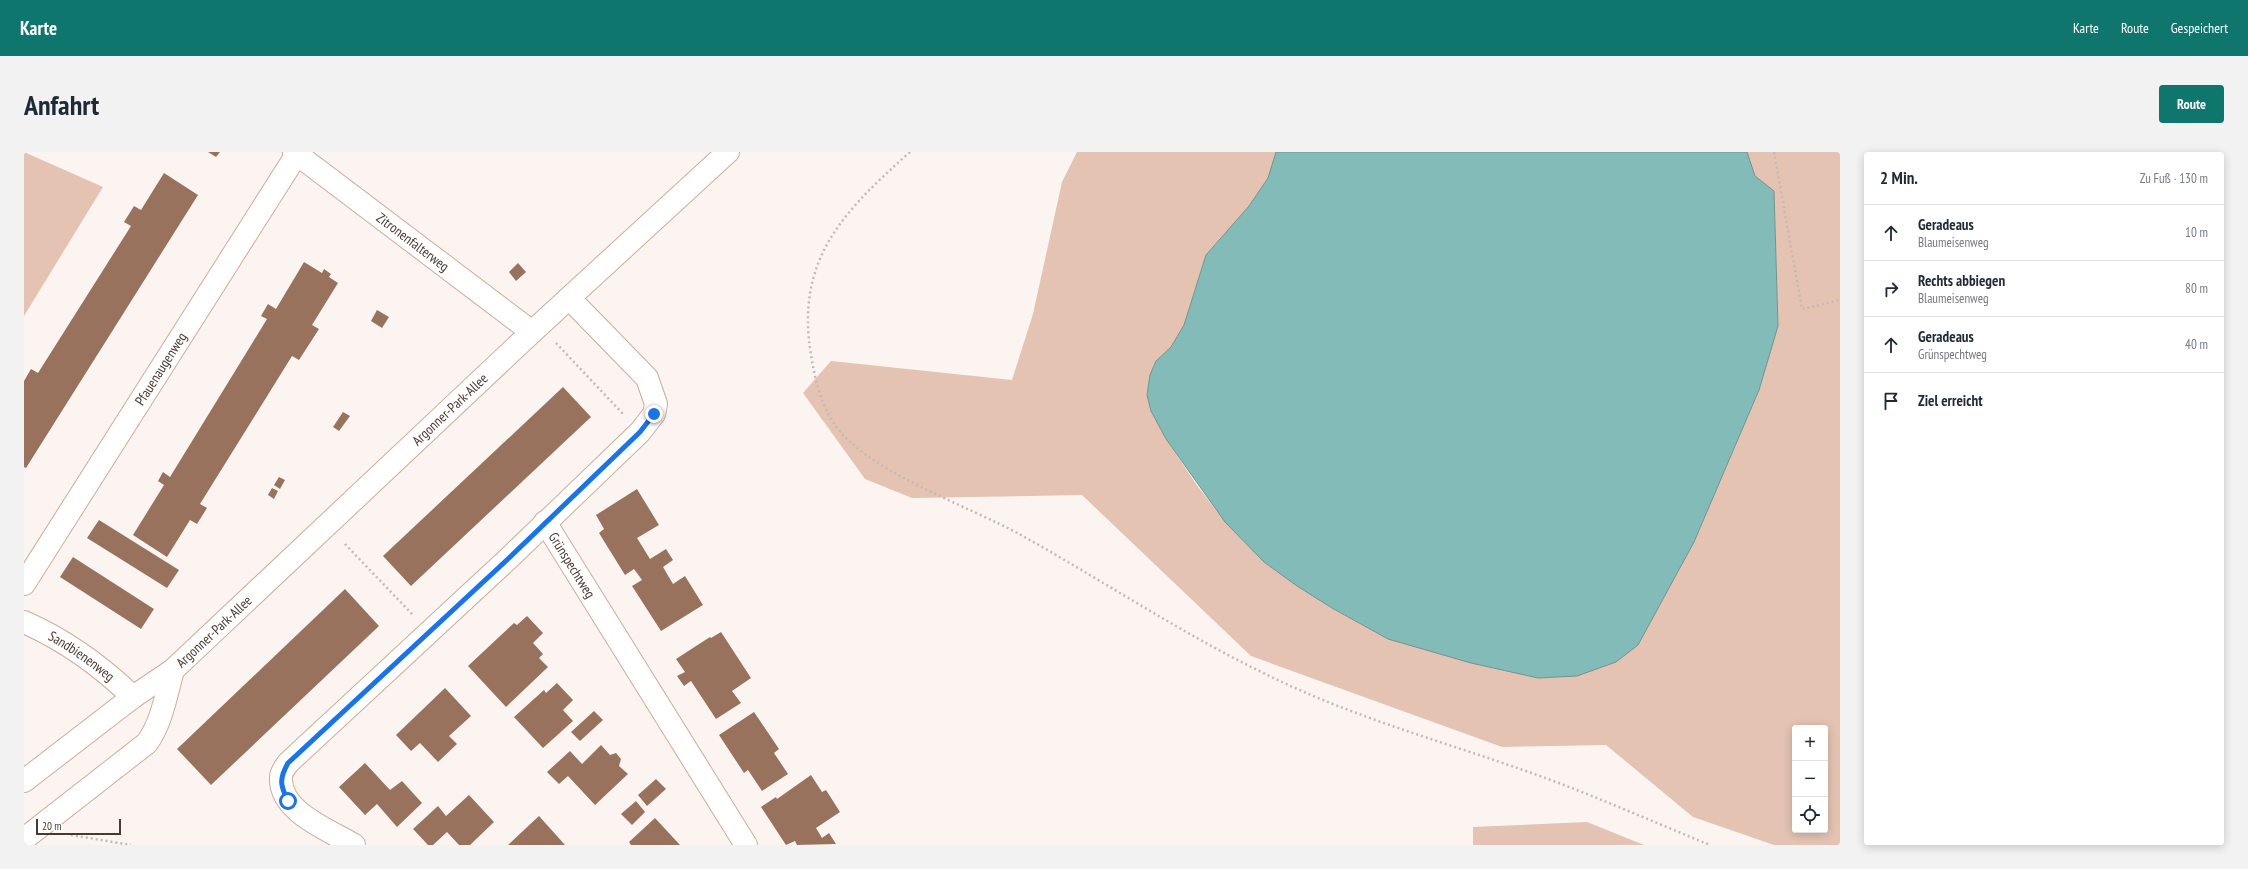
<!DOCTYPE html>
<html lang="de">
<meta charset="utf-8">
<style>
:root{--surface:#fff;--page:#f2f2f3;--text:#1f2937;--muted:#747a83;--line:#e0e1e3;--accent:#0f766e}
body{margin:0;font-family:"PT Sans Narrow",sans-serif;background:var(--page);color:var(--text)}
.controls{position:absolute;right:12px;bottom:12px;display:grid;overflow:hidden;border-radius:4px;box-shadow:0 2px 10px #0003}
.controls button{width:36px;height:36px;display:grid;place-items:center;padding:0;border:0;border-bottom:1px solid var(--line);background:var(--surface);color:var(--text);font:20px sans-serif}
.scale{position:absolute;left:12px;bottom:10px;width:85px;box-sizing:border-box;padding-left:4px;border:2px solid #483932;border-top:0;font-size:11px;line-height:14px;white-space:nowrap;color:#483932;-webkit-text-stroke:3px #fff;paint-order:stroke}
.stop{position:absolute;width:12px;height:12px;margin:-9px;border:3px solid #1a73e8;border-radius:50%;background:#fff}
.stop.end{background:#1a73e8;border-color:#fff;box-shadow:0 1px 4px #0008}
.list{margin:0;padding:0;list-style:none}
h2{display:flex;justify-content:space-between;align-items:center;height:52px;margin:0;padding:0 16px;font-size:17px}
h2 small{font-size:13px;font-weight:400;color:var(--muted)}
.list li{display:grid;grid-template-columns:26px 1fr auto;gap:12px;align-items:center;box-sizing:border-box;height:56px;padding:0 16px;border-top:1px solid var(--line)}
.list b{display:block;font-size:15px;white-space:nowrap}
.list p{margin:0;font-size:13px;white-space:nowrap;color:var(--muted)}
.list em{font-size:13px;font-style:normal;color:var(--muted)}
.icon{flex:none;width:22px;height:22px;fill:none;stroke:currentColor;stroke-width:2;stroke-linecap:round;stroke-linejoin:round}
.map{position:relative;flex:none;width:1816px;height:693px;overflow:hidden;border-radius:4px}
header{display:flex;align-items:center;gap:24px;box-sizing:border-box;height:56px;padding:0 20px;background:var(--accent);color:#fff}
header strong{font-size:19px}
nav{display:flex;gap:22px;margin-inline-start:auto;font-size:14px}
.intro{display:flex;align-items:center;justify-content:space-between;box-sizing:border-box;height:96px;padding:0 24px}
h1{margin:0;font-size:28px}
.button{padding:10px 18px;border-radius:4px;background:var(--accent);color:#fff;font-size:14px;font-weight:700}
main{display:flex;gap:24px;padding:0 24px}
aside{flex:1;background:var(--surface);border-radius:4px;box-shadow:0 2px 10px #0003}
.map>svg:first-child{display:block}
.green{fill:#e4c3b2;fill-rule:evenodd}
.water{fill:#83bbb8;stroke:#719490}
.building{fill:#99725d}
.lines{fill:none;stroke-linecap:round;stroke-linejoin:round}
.minor-casing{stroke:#d0ac99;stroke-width:24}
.path{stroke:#c4bab5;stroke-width:2.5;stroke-dasharray:2 3;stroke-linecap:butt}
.minor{stroke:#fff;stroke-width:22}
.route{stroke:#1a73e8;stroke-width:5}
.labels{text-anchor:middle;stroke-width:4;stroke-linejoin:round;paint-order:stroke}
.street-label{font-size:14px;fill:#483932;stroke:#fff}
</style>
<header>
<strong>Karte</strong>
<nav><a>Karte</a><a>Route</a><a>Gespeichert</a></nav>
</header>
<div class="intro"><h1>Anfahrt</h1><a class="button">Route</a></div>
<main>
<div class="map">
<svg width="1816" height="693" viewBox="0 0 1816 693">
<rect width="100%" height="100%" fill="#fbf4f0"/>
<!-- green -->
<g class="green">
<polygon points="0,0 79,35 0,164"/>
<path d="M1053 0H1252L1244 26 1225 54 1182 103 1160 173 1147 195 1132 209 1126 223 1123 243 1127 259 1142 287 1172 332 1201 370 1240 410 1308 456 1364 487 1670 390 1735 238 1754 174 1750 39 1731 24 1723 0H1816V693H1750L1669 665 1582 593 1478 595 1227 504 1058 343 888 346 841 327 779 241 807 209 988 228 1009 162 1038 30ZM1771 576H1801V678H1771Z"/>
<polygon points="1563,670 1620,693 1449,693 1449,675"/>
</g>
<!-- water -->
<polygon class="water" points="1252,0 1723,0 1731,24 1750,39 1754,174 1735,238 1670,390 1614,493 1592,510 1553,524 1514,526 1447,511 1364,487 1308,456 1273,434 1240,410 1201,370 1142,287 1127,259 1123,243 1126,223 1132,209 1147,195 1160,173 1182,103 1225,54 1244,26"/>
<!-- building -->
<g class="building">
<polygon points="184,0 196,0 192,5"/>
<polygon points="140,21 174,43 2,316 0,315 0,229 7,217 14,221 107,74 100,70 110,54 117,58"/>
<polygon points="280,110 298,121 300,117 307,122 305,125 314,131 288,173 295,177 275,208 268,204 176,352 183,356 173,372 166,368 143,405 109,383 140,333 134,329 139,320 146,325 243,167 237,164 244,152 252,157"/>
<polygon points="494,111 502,120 492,129 485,120"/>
<polygon points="353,158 365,165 358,176 347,169"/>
<polygon points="539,235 567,265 387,434 359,404"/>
<polygon points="319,260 326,264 315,279 309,275"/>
<polygon points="255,325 261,328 256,337 250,333"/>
<polygon points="248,336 254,339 250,347 244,343"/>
<polygon points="613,337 635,373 613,386 626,407 642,397 649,408 639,415 649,432 661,424 679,453 637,479 608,434 618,428 610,417 601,423 575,381 580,377 572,363"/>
<polygon points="75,368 155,418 143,436 63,386"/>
<polygon points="49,405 130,457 117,477 36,425"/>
<polygon points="321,437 355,474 187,633 153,597"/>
<polygon points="503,464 519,481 509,491 519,502 515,506 524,515 482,555 444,514 490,471 493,473"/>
<polygon points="697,480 727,526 708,539 717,551 692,567 667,529 660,534 653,524 661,520 652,507 686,485 687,486"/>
<polygon points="533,531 549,548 539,558 549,569 519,596 490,565 520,538 522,541"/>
<polygon points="421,536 447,564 425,584 433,592 414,610 396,591 387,599 372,583"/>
<polygon points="570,559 579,568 556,589 547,580"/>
<polygon points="730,560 755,597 750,601 764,622 738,639 724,618 720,621 695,583"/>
<polygon points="577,593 586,603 592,601 597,607 595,614 604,622 571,653 544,624 535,632 523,620 546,599 558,612"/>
<polygon points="341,611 366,638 378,629 398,651 373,675 353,652 341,663 315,635"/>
<polygon points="787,623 798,640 802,638 816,660 792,676 798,686 805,681 812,692 773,693 771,689 762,693 737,655 752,645 753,647"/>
<polygon points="632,627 642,637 623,654 614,643"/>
<polygon points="445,643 470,670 446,693 435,693 423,680 409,693 404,693 389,677 414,654 422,664"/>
<polygon points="612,649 621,660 608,673 597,662"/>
<polygon points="515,664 541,693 484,693"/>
<polygon points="631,666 656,693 607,693 605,690"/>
</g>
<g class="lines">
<defs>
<g id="minor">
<path id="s1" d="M270 0 508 180"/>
<path id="s2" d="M521 370 722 693"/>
<path id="s3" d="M0 432 273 2"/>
<path id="s4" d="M0 470C41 488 77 514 109 545"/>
<path id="s5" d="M0 629 109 545 149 518 508 180 704 0"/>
<path d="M0 687 123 591C138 570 142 543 149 518"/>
<path d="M330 693C305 678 255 660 257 625 257 621 261 615 264 611L485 406 616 280 630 262 632 252 623 226 545 146"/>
</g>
</defs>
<!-- minor casing -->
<use href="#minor" class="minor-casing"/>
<!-- path -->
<g class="path">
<path d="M886 0C820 59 771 107 787 203 791 227 796 250 809 270 840 319 945 354 997 383 1083 431 1166 487 1256 529 1342 570 1435 594 1524 627 1578 647 1632 671 1686 693"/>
<polyline points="1750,0 1778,157 1816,148"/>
<polyline points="532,191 599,262"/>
<polyline points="321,392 388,462"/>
<polyline points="47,683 107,693"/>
</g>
<!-- minor -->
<use href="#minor" class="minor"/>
</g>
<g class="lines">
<!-- route -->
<path class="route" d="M264 649C256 633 255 627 264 611L485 406 616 280 630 262"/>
</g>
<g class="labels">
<!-- street labels -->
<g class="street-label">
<text dy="5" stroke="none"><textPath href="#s1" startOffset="149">Zitronenfalterweg</textPath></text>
<text dy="5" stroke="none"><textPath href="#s3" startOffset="255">Pfauenaugenweg</textPath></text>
<text dy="5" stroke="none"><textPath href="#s5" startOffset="566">Argonner-Park-Allee</textPath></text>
<text dy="5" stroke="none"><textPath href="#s2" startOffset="51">Grünspechtweg</textPath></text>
<text dy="5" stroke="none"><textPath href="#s5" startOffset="242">Argonner-Park-Allee</textPath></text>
<text dy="5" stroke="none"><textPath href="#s4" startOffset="67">Sandbienenweg</textPath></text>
</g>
</g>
</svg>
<div class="controls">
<button>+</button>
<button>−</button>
<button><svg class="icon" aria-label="locate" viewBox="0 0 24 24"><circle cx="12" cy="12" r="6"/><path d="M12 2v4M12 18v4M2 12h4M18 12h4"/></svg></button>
</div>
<div class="scale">20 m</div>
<div class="stop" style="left:264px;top:649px"></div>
<div class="stop end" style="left:630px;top:262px"></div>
</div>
<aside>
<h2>2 Min.<small>Zu Fuß · 130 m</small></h2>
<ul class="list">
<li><svg class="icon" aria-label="ahead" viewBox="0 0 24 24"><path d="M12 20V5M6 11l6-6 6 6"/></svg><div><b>Geradeaus</b><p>Blaumeisenweg</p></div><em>10 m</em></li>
<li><svg class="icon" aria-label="right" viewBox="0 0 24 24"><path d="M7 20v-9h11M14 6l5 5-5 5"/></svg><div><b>Rechts abbiegen</b><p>Blaumeisenweg</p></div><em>80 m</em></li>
<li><svg class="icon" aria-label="ahead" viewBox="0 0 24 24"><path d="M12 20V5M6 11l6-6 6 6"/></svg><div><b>Geradeaus</b><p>Grünspechtweg</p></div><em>40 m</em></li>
<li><svg class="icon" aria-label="arrive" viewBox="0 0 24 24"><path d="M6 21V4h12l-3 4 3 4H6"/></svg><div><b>Ziel erreicht</b></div></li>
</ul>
</aside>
</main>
